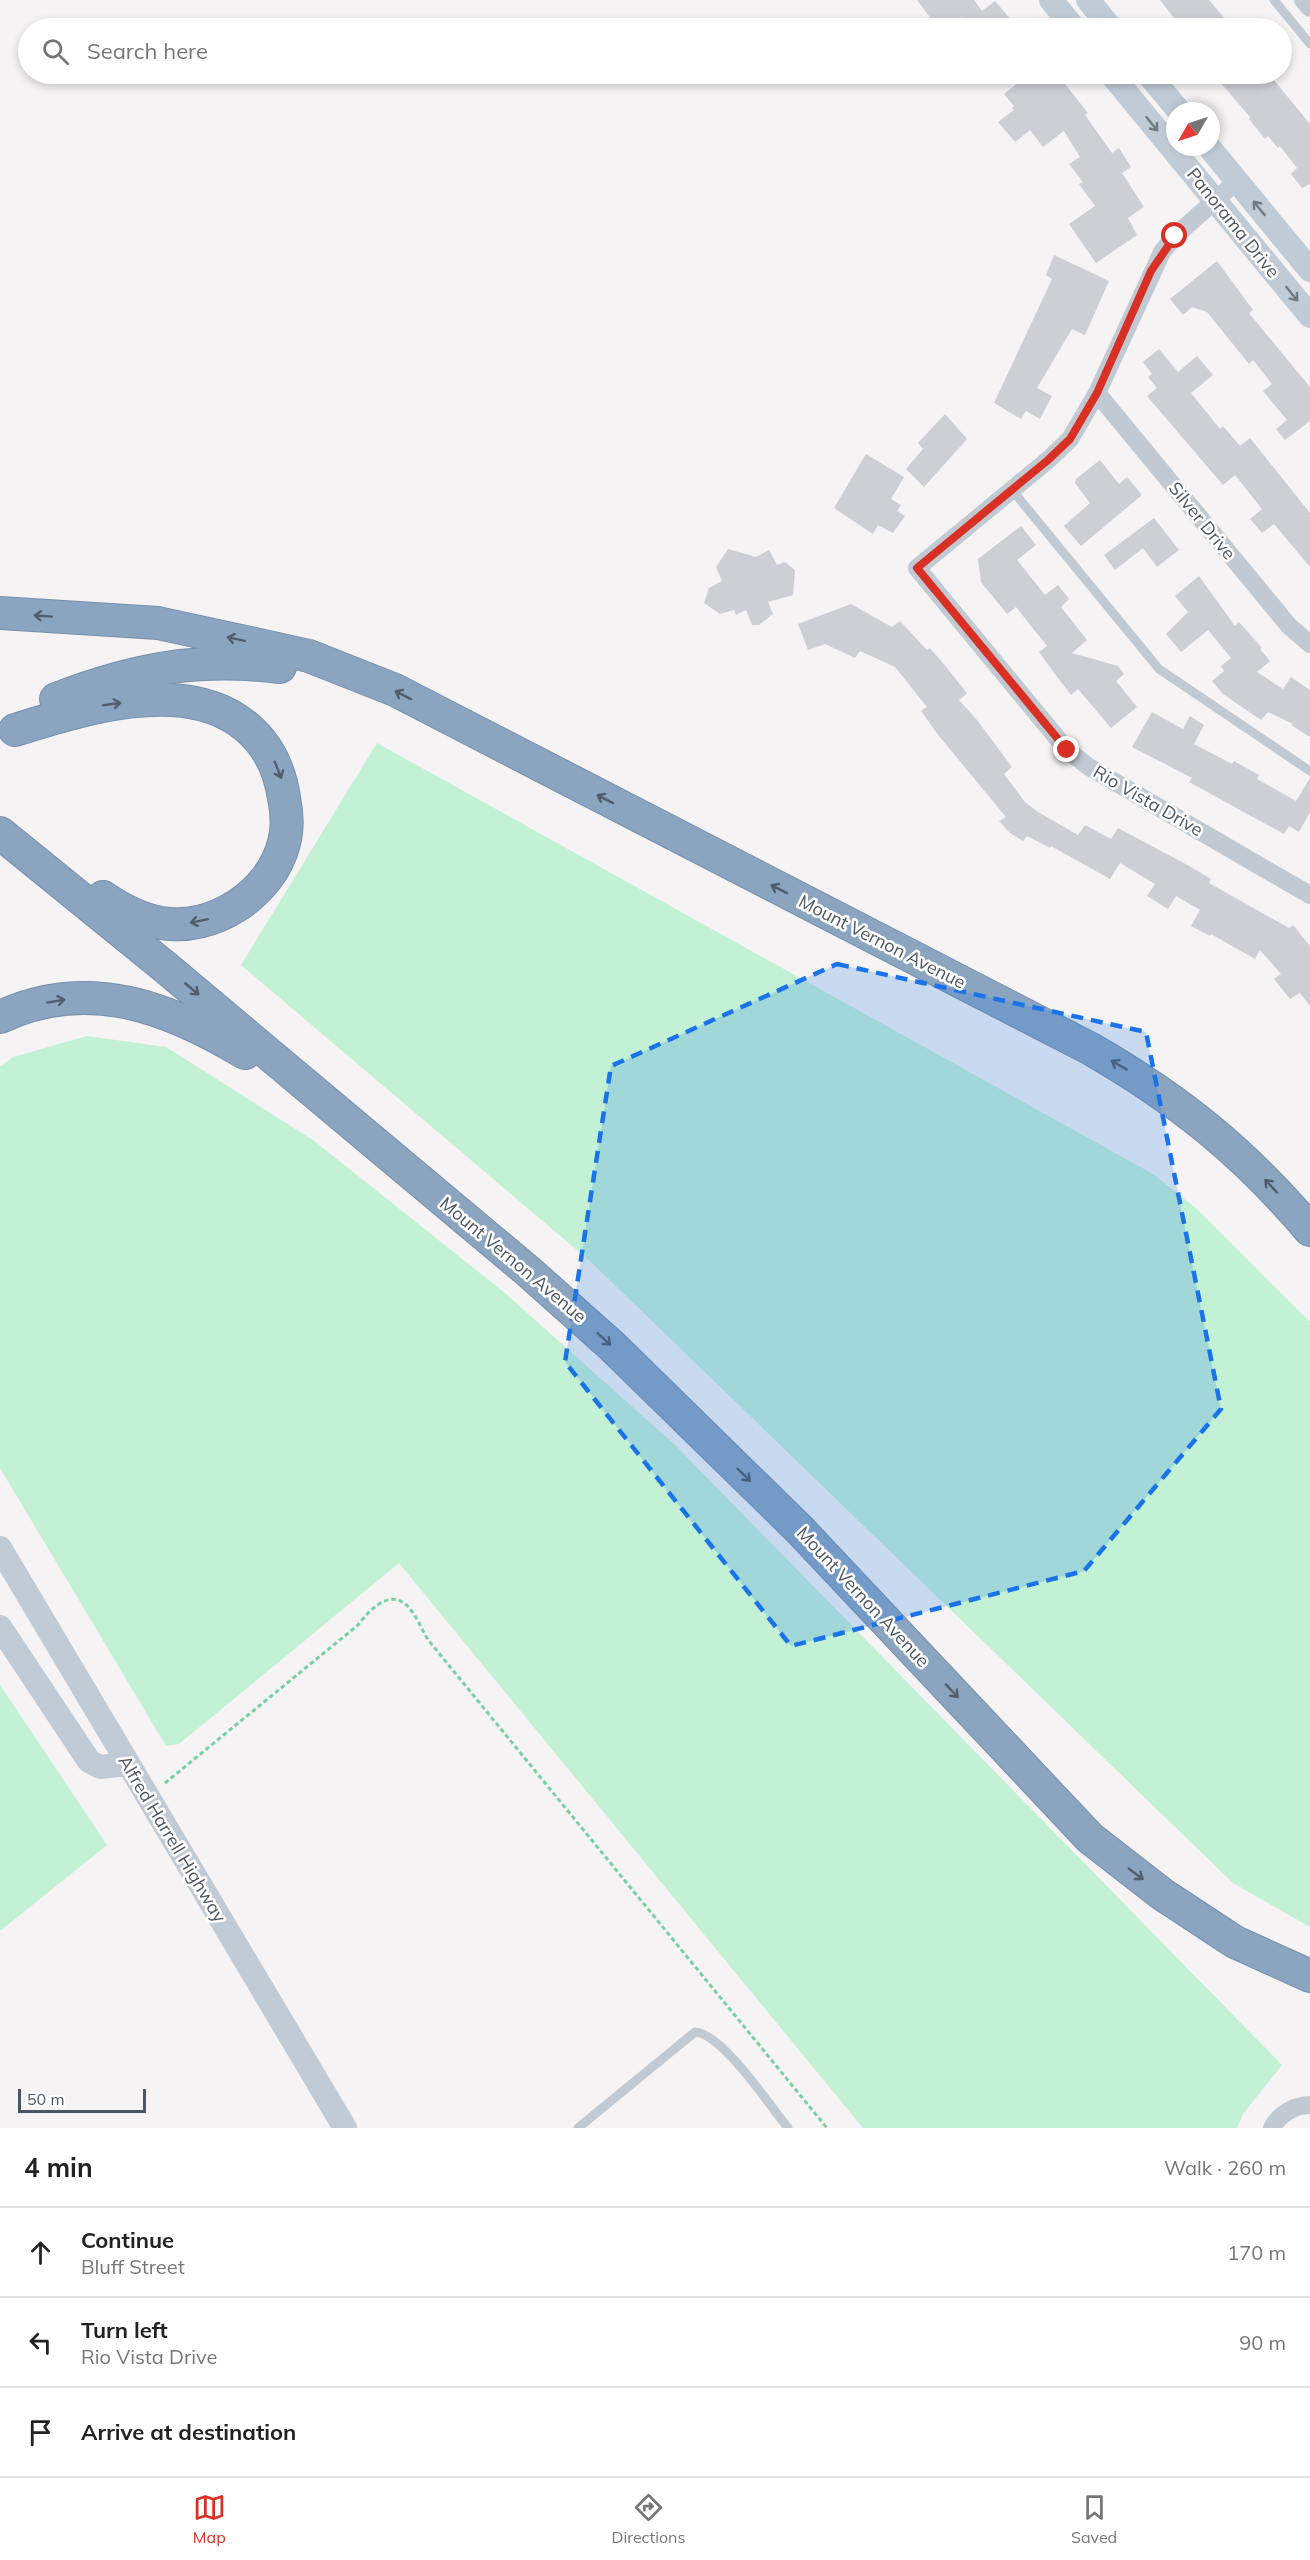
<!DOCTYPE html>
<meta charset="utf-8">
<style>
:root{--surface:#fff;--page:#f6f6f6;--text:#222;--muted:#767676;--line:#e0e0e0;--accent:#d93025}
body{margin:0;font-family:Mulish,sans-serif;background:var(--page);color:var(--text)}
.compass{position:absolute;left:1166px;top:102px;width:54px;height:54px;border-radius:50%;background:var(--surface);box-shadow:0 3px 9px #0003;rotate:231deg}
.scale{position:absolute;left:18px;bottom:15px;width:128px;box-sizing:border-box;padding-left:6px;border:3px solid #4a5661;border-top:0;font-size:16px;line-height:21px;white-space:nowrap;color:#4a5661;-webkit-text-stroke:4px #fff;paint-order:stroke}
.stop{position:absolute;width:18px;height:18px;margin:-14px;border:4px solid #d93025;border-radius:50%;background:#fff}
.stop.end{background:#d93025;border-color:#fff;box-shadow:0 2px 6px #0008}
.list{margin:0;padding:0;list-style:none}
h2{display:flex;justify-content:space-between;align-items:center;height:78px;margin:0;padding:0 24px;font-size:26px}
h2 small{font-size:20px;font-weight:400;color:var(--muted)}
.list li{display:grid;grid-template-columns:39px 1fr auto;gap:18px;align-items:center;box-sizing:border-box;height:90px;padding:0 24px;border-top:2px solid var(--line)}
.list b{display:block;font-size:22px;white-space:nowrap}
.list p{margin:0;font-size:20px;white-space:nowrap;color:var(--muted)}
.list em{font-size:20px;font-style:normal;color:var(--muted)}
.icon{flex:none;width:33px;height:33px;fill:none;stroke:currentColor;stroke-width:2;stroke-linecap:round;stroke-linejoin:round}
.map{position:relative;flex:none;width:1310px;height:2128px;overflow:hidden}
.search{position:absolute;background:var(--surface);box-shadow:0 3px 9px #0003;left:18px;right:18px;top:18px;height:66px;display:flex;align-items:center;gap:15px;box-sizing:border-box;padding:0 21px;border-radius:33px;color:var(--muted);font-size:22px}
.sheet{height:348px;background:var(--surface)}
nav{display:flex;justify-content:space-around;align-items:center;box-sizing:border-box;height:84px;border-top:2px solid var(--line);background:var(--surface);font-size:16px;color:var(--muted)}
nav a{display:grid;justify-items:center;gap:3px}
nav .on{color:var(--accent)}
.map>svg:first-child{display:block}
.green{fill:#c3f1d5}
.building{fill:#cdcfd5}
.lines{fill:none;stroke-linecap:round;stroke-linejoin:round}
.highway-casing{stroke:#7690ad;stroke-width:34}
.path{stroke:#7ad0a6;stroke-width:3;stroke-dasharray:4.5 3;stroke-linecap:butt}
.lane{stroke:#c1cad2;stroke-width:9}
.street{stroke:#c1cad2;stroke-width:18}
.secondary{stroke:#c1cbd6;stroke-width:24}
.highway{stroke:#8ba5c1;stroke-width:32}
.oneway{stroke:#6e7984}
.oneway2{stroke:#505e6b}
.route{stroke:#d93025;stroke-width:8}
.marked{fill:#1a73e8;fill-opacity:0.2;stroke:#1a73e8;stroke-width:4.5;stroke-dasharray:12 8;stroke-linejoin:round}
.labels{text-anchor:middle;stroke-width:5;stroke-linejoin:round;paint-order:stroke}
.street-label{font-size:18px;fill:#4a5661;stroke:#fff}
</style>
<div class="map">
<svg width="1310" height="2128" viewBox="0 0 1310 2128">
<rect width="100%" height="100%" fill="#f5f3f3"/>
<!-- green -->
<g class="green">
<polygon points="377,743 1153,1174 1197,1209 1310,1322 1310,1927 1233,1883 591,1262 241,965"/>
<polygon points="87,1036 166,1047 313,1140 505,1293 675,1445 1282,2065 1243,2114 1237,2128 863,2128 399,1563 179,1744 166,1746 0,1468 0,1067 13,1057"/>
<polygon points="0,1685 107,1845 0,1931"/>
</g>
<!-- building -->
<g class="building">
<polygon points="917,0 974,0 982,11 995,1 1018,28 976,28 967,18 964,20 962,17 950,26 940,20 935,24"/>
<polygon points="1160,0 1209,0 1233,28 1164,28 1175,19"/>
<polygon points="1012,74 1057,74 1088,113 1085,115 1112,153 1119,148 1131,167 1122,173 1144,207 1128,218 1137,235 1096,263 1069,224 1095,206 1079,184 1083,182 1069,164 1080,157 1064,131 1043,147 1030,130 1015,142 998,122 1014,110 1012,108 1014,106 1004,94 1019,82"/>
<polygon points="1213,74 1269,74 1310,124 1310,184 1302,188 1291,174 1297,168 1280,146 1278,148 1268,136 1265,139 1249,119 1250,117"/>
<polygon points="1054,255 1109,281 1085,335 1072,329 1037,388 1052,396 1040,419 1026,411 1021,419 994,403 1052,279 1046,275"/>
<polygon points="1217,261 1253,310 1249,313 1310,387 1310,421 1285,440 1276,429 1287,420 1263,391 1272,384 1253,360 1249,364 1207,312 1192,307 1183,315 1170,299"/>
<polygon points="1159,349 1178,372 1197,356 1213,375 1191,393 1220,429 1223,426 1240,446 1250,438 1310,513 1310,567 1274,524 1262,533 1250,519 1262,509 1235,475 1223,485 1147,396 1157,388 1148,377 1152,374 1143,362"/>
<polygon points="945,414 967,439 924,487 906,469 923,449 918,443"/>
<polygon points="866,454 904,477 891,499 901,505 897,511 905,516 893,533 878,525 873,534 834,508"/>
<polygon points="1100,460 1119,484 1127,477 1142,495 1081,546 1064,526 1090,503 1075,483 1076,479"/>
<polygon points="1154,518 1179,550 1157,567 1143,548 1115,570 1104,555"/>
<polygon points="1021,526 1036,545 1017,560 1045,595 1058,585 1069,599 1061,607 1087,640 1072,653 1118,666 1124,674 1116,681 1137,707 1111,728 1078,689 1071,695 1058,678 1039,652 1047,646 1016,607 1007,614 981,582 978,559"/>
<polygon points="728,549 756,557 769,550 777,565 785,562 795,570 793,595 768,602 773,614 759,625 752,625 746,610 736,615 734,610 720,614 704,603 709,588 722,581 716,567"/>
<polygon points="1199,576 1235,626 1239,622 1262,648 1260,649 1270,661 1257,672 1283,689 1291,677 1310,690 1310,737 1291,725 1293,724 1268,712 1261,720 1223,694 1212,681 1224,671 1221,666 1231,658 1208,630 1181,652 1166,634 1188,612 1175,596"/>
<polygon points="851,604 892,627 900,621 927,650 930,648 942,662 967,693 959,700 977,720 1012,767 1004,774 1025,802 1038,812 1078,835 1085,825 1111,839 1118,828 1191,867 1211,879 1209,883 1289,928 1293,925 1310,946 1310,1006 1300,993 1290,999 1274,979 1281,974 1260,950 1255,959 1211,934 1210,936 1191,926 1200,910 1176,896 1168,909 1147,896 1155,884 1120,863 1110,879 1051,846 1050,848 1027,836 1023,841 1010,833 999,821 1006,817 939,736 921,711 927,707 895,667 860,651 855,658 825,644 808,650 798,624"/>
<polygon points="1152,712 1183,729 1190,716 1204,725 1194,744 1232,764 1234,761 1259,775 1257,779 1296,801 1310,778 1310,812 1299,832 1289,826 1284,834 1189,782 1192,778 1132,747"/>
</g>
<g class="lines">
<defs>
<g id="highway">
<path d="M0 613 158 623 309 656 395 690 1091 1049C1179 1100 1244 1152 1310 1230"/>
<path d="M56 699C134 669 197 657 280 667"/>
<path d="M15 730C67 714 117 698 171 700 232 703 275 737 284 798 287 812 288 828 284 843 271 894 213 932 161 923 139 919 122 910 103 897"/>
<polyline points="0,833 165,967 529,1272 612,1346 800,1530 1090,1838 1162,1894 1235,1942 1310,1976"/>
<path d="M0 1017C88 976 168 1007 245 1053"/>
</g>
</defs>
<!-- highway casing -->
<use href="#highway" class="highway-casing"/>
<!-- path -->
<path class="path" d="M165 1783 358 1625C370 1609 392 1586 410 1609 418 1618 422 1631 429 1641L827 2128"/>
<!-- lane -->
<g class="lane">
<polyline points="1274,0 1310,44"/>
<polyline points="1012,490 1159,669 1310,771"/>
<path d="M578 2128 695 2032C722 2033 770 2106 788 2128"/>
</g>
<!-- street -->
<g class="street">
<polyline points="1303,0 1310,8"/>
<polyline points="1237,181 1175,236 1162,252 1097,393 1070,439 1048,460 917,568 1067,750 1089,767 1310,895"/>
<polyline points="1097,393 1289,626 1310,644"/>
<path d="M1272 2128C1279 2114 1295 2105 1310 2105"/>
</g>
<!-- secondary -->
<g class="secondary">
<polyline points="1051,0 1074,28"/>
<polyline points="1088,0 1111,28"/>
<polyline points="1111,74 1310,316"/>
<polyline points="1148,74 1179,111"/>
<polyline points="1209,147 1310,270"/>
<polyline points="0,1548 345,2128"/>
<polyline points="0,1627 89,1761 100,1767 127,1764"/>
</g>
<!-- highway -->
<use href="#highway" class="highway"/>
</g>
<!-- one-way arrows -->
<defs><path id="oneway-shaft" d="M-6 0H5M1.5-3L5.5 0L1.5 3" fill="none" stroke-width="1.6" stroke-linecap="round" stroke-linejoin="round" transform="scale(1.5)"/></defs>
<g class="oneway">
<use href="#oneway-shaft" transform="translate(1152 124) rotate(51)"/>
<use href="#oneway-shaft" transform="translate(1259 208) rotate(-129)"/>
<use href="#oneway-shaft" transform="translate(1292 294) rotate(51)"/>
</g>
<g class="oneway2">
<use href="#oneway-shaft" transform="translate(43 616) rotate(-176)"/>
<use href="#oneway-shaft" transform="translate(236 639) rotate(-168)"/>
<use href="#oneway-shaft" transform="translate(403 695) rotate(-153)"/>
<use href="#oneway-shaft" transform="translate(112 704) rotate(-8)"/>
<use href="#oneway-shaft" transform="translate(278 770) rotate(68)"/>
<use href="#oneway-shaft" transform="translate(605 799) rotate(-153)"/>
<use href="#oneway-shaft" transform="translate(779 889) rotate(-153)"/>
<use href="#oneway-shaft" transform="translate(199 921) rotate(168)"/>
<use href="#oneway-shaft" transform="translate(192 989) rotate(40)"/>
<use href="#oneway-shaft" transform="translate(56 1001) rotate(-10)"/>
<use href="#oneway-shaft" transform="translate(1119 1065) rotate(-150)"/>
<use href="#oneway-shaft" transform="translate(1271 1186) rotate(-133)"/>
<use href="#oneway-shaft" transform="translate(604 1339) rotate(42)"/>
<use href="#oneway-shaft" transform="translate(744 1475) rotate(44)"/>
<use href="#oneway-shaft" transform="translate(952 1691) rotate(47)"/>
<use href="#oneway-shaft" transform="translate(1136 1874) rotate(37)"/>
</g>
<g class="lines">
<!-- route -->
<polyline class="route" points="1067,750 917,568 1048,460 1070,439 1097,393 1151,271 1175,236"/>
</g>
<!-- marked area -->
<path class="marked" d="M837 964 1146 1032 1221 1409 1084 1571 791 1646 565 1362 611 1066Z"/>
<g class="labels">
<!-- street labels -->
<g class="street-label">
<text transform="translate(1233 223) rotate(51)" y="6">Panorama Drive</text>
<text transform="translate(1202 521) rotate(51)" y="6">Silver Drive</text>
<text transform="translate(1148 801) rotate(30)" y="6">Rio Vista Drive</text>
<text transform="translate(882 942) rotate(27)" y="6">Mount Vernon Avenue</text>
<text transform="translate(513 1260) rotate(40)" y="6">Mount Vernon Avenue</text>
<text transform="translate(863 1597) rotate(47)" y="6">Mount Vernon Avenue</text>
<text transform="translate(172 1839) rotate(59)" y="6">Alfred Harrell Highway</text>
</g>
</g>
</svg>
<svg class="compass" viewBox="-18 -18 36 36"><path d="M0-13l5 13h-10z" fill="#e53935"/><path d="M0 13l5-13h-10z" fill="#767676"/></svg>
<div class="scale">50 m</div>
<div class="stop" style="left:1175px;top:236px"></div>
<div class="stop end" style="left:1067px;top:750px"></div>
<div class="search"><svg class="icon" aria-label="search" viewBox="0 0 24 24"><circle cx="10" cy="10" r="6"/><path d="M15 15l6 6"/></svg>Search here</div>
</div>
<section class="sheet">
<h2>4 min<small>Walk · 260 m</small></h2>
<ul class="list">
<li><svg class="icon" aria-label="ahead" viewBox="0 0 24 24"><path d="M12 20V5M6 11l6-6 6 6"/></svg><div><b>Continue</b><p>Bluff Street</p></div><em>170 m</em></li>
<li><svg class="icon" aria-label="left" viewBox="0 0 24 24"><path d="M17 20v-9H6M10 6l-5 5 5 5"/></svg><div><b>Turn left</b><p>Rio Vista Drive</p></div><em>90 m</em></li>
<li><svg class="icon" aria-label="arrive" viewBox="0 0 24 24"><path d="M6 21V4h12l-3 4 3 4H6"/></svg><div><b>Arrive at destination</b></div></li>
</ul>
</section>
<nav>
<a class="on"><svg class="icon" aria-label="map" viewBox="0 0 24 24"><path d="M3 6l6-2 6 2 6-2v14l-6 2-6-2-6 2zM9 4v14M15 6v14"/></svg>Map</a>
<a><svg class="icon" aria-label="directions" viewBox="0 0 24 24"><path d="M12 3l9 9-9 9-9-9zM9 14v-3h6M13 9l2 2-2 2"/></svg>Directions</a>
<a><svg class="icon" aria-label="saved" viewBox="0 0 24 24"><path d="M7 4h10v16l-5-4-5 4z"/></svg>Saved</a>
</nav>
